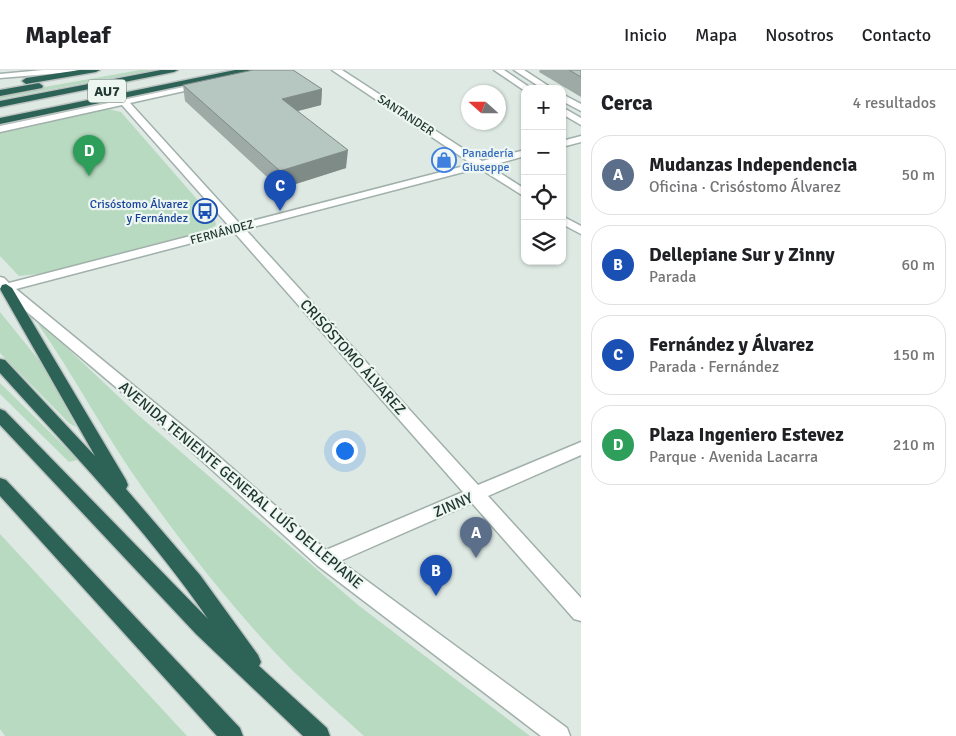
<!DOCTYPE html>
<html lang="es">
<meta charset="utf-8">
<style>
:root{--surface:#fff;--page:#f2f2f2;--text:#202124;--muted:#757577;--line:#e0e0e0;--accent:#d93025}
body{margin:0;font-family:Signika,sans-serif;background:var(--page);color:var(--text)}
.controls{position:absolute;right:15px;top:15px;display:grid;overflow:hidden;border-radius:10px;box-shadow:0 1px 4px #0004}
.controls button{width:45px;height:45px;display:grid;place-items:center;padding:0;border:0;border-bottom:1px solid var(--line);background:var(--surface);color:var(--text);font:25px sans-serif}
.compass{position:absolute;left:461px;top:15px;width:45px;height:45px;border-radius:50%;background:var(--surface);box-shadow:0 1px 4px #0004;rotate:291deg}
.you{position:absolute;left:344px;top:380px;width:18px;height:18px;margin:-12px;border:4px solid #fff;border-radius:50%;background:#1a73e8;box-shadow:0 0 0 8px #1a73e833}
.badge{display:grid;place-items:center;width:32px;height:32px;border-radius:50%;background:var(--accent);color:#fff;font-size:16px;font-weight:700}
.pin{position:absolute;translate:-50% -41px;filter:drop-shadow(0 1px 2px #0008)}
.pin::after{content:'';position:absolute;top:26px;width:18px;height:15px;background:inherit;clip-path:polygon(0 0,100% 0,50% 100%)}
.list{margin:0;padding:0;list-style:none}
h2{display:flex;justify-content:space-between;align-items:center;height:65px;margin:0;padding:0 20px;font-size:21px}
h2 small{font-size:16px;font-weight:400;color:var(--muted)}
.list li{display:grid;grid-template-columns:32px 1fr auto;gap:15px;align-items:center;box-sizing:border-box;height:80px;margin:0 10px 10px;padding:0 10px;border:1px solid var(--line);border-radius:20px}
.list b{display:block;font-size:19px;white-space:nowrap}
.list p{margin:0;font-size:16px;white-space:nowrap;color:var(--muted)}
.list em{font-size:16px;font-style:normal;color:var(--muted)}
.icon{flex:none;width:28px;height:28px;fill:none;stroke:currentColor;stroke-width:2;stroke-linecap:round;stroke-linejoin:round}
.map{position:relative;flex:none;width:581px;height:666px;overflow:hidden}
header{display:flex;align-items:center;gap:30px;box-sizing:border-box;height:70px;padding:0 25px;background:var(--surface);border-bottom:1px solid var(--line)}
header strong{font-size:24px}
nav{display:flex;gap:28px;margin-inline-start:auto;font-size:18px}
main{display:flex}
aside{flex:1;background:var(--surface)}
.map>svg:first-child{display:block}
.green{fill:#b7dac0}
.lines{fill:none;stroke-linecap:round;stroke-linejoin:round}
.minor-casing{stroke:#a1b0ab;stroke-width:3}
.highway-casing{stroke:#bcc3c1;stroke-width:3}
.minor{fill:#fff;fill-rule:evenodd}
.highway{fill:#2d6357;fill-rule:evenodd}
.wall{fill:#9daaa5}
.shaded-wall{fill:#7f8b86}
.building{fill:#b6c6c0;stroke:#7f8b86}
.labels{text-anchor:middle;stroke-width:4.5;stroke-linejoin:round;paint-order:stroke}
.far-street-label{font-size:12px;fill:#203831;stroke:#eef6f2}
.far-shop-label{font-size:12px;fill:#366cbe;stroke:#eef6f2;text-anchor:start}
.far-transit-label{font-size:12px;fill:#164399;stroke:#eef6f2;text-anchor:end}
.shield{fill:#eef6f2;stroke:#5e716b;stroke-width:1}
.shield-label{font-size:14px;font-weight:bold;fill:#203831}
.street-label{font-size:15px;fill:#203831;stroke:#eef6f2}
</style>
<header>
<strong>Mapleaf</strong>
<nav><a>Inicio</a><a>Mapa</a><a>Nosotros</a><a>Contacto</a></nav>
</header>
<main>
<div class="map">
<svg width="581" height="666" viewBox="0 0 581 666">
<rect width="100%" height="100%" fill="#dee9e4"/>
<!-- green -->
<g class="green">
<polygon points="140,0 153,0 0,29 0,25"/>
<polygon points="108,39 121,42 215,150 216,155 209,160 46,203 19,206 0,186 0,63"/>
<polygon points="0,242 46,299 76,357 69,353 0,283"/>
<path d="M38 254 46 258 137 344 358 535 530 666H364C341 645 317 624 294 602 240 548 187 480 142 417 105 365 75 307 38 254Z"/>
<polygon points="0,313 78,390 69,392 0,324"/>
<polygon points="0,464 187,666 5,666 0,659"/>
</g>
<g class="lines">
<defs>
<g id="minor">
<polygon points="43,0 77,0 73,2 0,8 0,4"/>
<path d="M332 0H342L482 91 525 80V86L489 96 525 119V127L479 98 245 159 478 415 581 372V385L488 426 581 528V551L574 549 472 433 340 491 567 658 570 666H541L318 496 189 379 0 219V207L4 208 9 213 229 156 122 35 0 62V56L207 12V16L130 33 240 154 472 94ZM234 162 463 422 326 480 201 371 16 219Z"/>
<polygon points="494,0 504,0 532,19 525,19 525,21"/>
<polygon points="514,0 524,0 553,19 543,19"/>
<polygon points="562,24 581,34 581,41 562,31"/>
<polygon points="562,37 581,48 581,55 562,44"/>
<polygon points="581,66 581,72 562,77 562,71"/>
<polygon points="562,146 581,156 581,164 562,154"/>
</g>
<g id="highway">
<polygon points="80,0 100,0 96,2 26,14 22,11 26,8"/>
<polygon points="161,0 178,0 174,2 0,37 0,31"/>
<polygon points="235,0 251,0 247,2 0,54 0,48"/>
<polygon points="39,13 43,16 42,18 0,26 0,20"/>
<path d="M6 214 12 218 126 410 128 415 126 419 200 505 258 585 261 592 259 596 327 658 330 666H303L196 564 0 355V339L5 341 208 549C147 460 72 383 0 303V289L5 290 95 386 0 219 2 215Z"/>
<polygon points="0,408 6,410 240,658 243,666 217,666 0,426"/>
</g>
</defs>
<!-- minor casing -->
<use href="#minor" class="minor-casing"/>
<!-- highway casing -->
<use href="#highway" class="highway-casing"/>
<!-- minor -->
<use href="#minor" class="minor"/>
<!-- highway -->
<use href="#highway" class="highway"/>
</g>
<!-- wall -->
<g class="wall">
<polygon points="540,0 581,0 581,27 539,2"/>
<polygon points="183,15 322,19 321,35 298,41 346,98 280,119 185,31"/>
</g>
<!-- shaded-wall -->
<g class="shaded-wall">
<polygon points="322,19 321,35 282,45 282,29"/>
<polygon points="348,80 346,98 280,119 280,101"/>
</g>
<!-- building -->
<g class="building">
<polygon points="253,0 293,0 322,19 282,29 348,80 280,101 183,15"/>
<polygon points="569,0 581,0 581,7"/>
</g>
<!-- icons -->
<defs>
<symbol id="shop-ring" viewBox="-11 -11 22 22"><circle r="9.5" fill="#eef6f2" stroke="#3f7fe0" stroke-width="1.5"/><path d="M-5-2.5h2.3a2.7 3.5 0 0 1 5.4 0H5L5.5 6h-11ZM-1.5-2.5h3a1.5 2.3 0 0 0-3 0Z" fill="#3f7fe0"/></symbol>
<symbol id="bus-ring" viewBox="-11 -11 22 22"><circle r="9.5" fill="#eef6f2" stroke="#1a4fb4" stroke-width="1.5"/><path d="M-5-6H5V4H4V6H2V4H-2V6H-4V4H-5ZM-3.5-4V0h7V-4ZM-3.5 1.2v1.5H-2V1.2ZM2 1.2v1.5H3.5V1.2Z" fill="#1a4fb4"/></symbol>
</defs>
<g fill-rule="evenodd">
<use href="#shop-ring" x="430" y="76" width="28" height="28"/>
<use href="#bus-ring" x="191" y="127" width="28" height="28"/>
</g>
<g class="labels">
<!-- far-street labels -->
<g class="far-street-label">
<text transform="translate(406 45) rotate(33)" y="4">SANTANDER</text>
<text transform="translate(222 162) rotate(-15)" y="4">FERNÁNDEZ</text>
</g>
<!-- far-shop labels -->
<g class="far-shop-label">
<text x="462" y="87">Panadería<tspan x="462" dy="14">Giuseppe</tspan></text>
</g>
<!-- far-transit labels -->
<g class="far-transit-label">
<text x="188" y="138">Crisóstomo Álvarez<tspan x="188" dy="14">y Fernández</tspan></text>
</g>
<!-- shield labels -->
<rect class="shield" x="88" y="9.5" width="38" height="23" rx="4"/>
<g class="shield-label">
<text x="107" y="26">AU7</text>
</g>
<!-- street labels -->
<g class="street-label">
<text transform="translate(353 287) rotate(48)" y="5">CRISÓSTOMO ÁLVAREZ</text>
<text transform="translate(241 415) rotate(40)" y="5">AVENIDA TENIENTE GENERAL LUÍS DELLEPIANE</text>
<text transform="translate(453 435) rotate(-23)" y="5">ZINNY</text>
</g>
</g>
</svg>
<div class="controls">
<button>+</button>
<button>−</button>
<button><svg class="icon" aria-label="locate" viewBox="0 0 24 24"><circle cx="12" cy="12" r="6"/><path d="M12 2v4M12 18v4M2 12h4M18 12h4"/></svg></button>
<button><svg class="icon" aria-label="layers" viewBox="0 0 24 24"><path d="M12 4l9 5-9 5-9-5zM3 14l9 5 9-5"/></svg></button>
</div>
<svg class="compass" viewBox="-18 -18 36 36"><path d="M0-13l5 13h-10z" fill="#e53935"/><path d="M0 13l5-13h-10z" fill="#757577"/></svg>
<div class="you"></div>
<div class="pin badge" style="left:476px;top:488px;background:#5c6f8a">A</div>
<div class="pin badge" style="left:436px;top:526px;background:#1a4fb4">B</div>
<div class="pin badge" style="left:280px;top:141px;background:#1a4fb4">C</div>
<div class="pin badge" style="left:89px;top:106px;background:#2e9e5b">D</div>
</div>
<aside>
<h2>Cerca<small>4 resultados</small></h2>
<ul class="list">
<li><span class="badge" style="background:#5c6f8a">A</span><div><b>Mudanzas Independencia</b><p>Oficina · Crisóstomo Álvarez</p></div><em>50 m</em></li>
<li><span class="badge" style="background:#1a4fb4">B</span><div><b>Dellepiane Sur y Zinny</b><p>Parada</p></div><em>60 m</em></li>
<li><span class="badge" style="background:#1a4fb4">C</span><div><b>Fernández y Álvarez</b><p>Parada · Fernández</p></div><em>150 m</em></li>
<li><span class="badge" style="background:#2e9e5b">D</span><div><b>Plaza Ingeniero Estevez</b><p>Parque · Avenida Lacarra</p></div><em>210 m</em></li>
</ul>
</aside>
</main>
